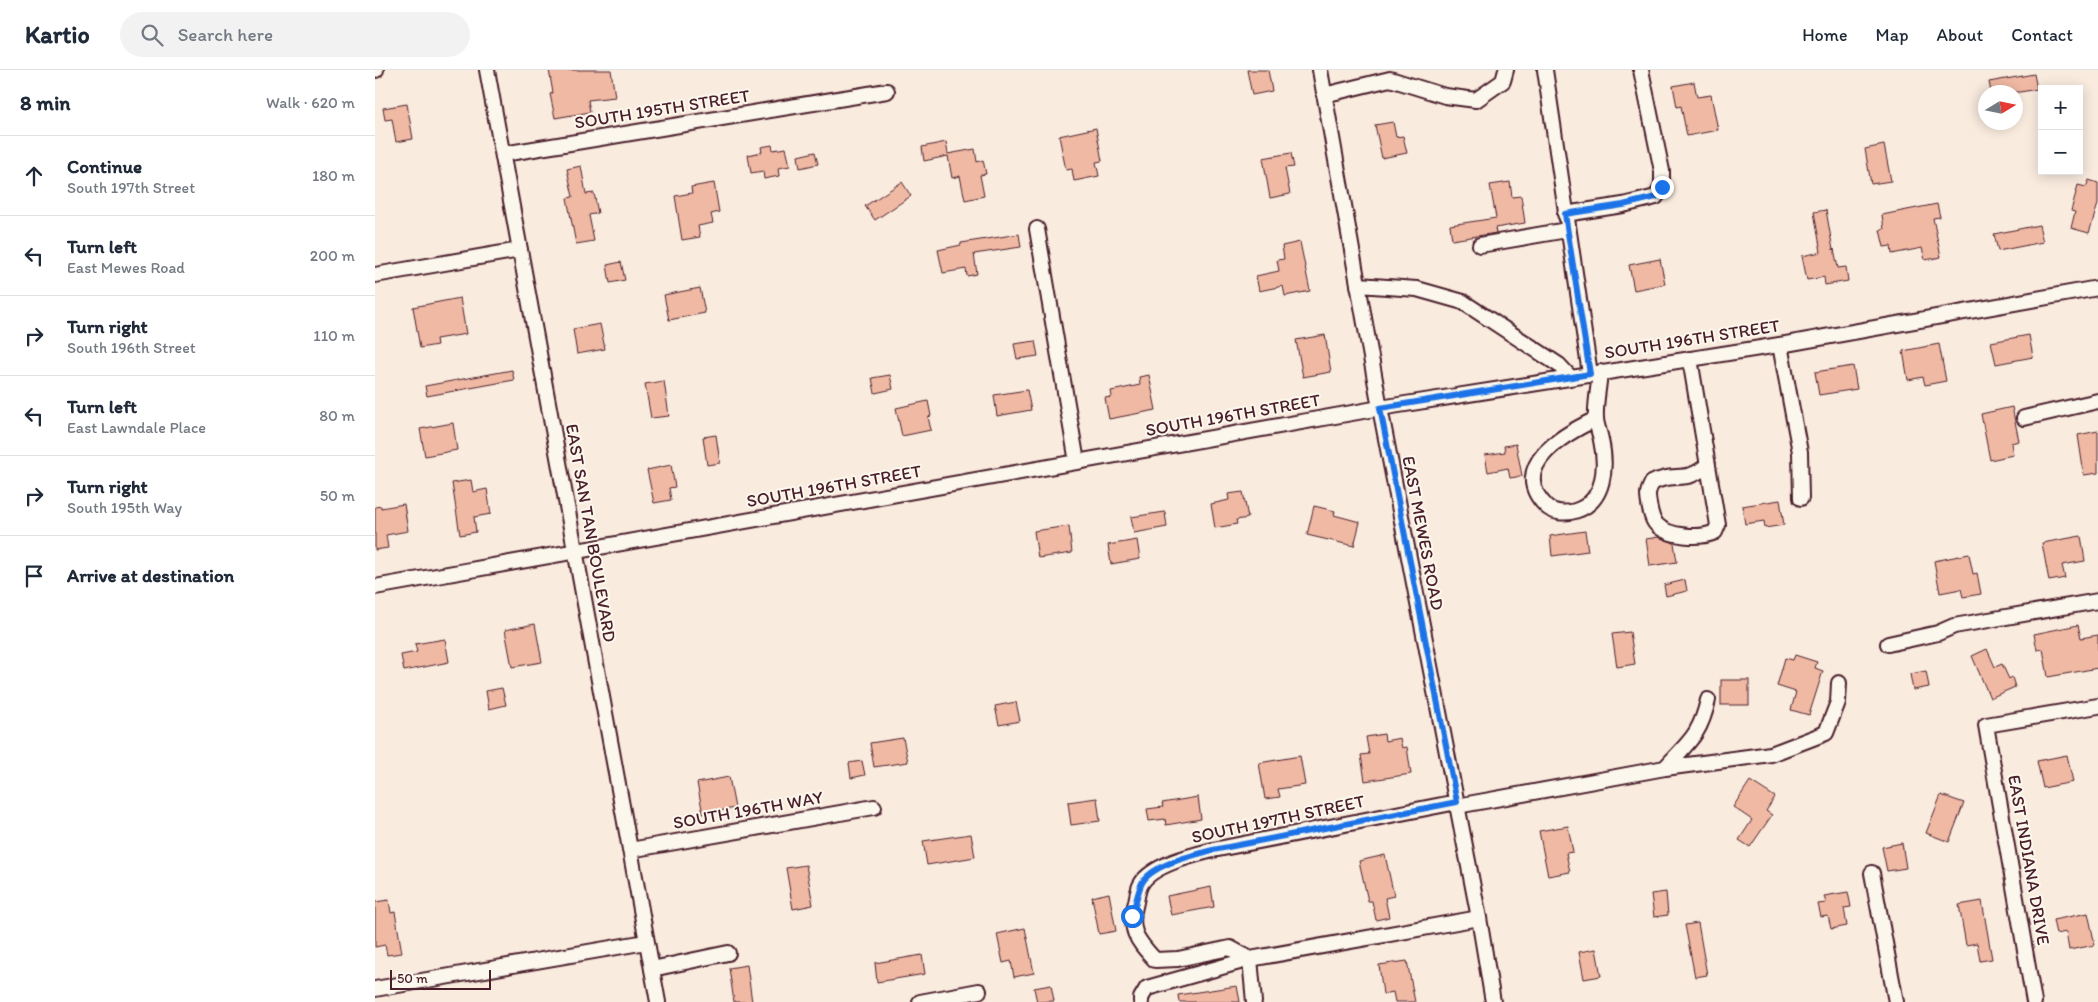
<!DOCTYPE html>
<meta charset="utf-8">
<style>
:root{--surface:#fff;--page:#f2f2f3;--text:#1f2937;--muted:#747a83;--line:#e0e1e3}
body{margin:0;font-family:Itim,sans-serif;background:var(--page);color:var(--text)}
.controls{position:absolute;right:15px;top:15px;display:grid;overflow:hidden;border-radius:0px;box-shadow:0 2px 12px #0003}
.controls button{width:45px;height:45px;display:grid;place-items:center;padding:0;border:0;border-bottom:1px solid var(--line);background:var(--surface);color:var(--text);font:25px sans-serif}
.compass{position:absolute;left:1603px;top:15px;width:45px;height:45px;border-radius:50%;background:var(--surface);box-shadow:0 2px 12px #0003;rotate:80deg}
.scale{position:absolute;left:15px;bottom:12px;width:101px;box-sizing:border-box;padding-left:5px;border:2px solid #4a1f2b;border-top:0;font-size:14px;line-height:18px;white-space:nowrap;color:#4a1f2b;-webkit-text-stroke:4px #fbf7ec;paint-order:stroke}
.stop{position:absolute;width:15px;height:15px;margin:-11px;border:4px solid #1a73e8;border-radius:50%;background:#fff}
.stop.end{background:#1a73e8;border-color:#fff;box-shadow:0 1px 5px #0008}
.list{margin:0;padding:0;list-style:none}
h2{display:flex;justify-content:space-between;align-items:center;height:65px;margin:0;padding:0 20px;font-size:21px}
h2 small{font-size:16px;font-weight:400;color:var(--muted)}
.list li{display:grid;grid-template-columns:32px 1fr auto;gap:15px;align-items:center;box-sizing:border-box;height:80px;padding:0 20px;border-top:1px solid var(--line)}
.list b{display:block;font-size:19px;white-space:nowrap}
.list p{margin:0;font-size:16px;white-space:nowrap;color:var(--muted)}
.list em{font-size:16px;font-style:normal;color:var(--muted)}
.icon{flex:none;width:28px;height:28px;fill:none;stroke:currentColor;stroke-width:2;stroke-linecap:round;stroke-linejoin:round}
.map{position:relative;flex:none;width:1723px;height:932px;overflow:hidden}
header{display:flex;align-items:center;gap:30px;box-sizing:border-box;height:70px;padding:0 25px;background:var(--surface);border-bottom:1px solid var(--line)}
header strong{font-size:24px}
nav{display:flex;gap:28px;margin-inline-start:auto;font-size:18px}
.search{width:350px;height:45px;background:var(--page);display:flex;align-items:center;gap:12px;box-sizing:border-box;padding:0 18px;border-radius:28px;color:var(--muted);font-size:19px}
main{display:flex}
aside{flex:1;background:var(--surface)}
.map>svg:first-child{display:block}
.building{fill:#f0b9a4;stroke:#4a1f2b}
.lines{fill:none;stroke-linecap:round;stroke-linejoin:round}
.minor-casing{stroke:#4a1f2b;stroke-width:18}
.minor{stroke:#fbf7ec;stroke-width:14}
.route{stroke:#1a73e8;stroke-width:6}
.labels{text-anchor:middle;stroke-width:4;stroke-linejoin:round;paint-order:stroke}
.street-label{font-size:18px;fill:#4a1f2b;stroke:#fbf7ec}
</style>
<header>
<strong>Kartio</strong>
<div class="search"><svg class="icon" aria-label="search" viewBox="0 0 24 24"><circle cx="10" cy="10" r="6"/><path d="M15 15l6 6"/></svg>Search here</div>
<nav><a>Home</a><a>Map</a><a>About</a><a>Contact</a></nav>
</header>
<main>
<aside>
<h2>8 min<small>Walk · 620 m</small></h2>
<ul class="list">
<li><svg class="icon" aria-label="ahead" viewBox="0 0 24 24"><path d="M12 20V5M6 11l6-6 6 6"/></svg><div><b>Continue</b><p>South 197th Street</p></div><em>180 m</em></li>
<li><svg class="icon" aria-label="left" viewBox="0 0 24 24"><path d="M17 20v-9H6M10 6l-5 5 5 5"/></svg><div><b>Turn left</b><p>East Mewes Road</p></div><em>200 m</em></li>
<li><svg class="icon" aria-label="right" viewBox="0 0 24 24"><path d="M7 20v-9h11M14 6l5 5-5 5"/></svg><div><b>Turn right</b><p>South 196th Street</p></div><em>110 m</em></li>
<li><svg class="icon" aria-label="left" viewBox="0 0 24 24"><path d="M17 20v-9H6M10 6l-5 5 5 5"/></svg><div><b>Turn left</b><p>East Lawndale Place</p></div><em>80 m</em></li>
<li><svg class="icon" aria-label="right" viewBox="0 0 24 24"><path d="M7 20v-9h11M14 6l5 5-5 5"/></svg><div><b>Turn right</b><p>South 195th Way</p></div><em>50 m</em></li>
<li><svg class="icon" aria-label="arrive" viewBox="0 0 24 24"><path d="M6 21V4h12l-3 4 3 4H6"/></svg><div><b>Arrive at destination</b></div></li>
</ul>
</aside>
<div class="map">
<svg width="1723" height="932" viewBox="0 0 1723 932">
<rect width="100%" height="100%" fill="#f9ebde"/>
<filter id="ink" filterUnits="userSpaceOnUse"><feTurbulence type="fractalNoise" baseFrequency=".02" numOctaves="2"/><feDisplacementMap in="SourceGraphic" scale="10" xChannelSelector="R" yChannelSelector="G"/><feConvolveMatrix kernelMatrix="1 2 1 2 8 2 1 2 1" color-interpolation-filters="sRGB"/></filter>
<g filter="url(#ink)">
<!-- building -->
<g class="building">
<polygon points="174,0 236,0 240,27 213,30 215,42 180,48 175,24 178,23"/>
<polygon points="872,0 893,0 897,21 877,25"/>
<polygon points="1659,4 1662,19 1645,22 1616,22 1614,12"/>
<polygon points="1319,12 1322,27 1336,25 1343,60 1312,66 1306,36 1302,37 1298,16"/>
<polygon points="32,34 38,69 21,72 17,49 10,50 8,38"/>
<polygon points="1018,52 1021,67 1028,66 1032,83 1007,88 1000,55"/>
<polygon points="721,58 727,91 721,92 724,106 699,111 697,99 691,100 684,66"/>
<polygon points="571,72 573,84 600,79 602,92 608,90 611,104 605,105 609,126 590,130 585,106 577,108 573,86 549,91 547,77"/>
<polygon points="397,75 398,80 411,78 415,96 403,98 404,106 389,109 388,101 376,103 373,85 387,82 386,77"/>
<polygon points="1509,75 1516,111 1496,114 1490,79"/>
<polygon points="440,82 443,94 425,98 423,86"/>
<polygon points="916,83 919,97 910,98 915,124 895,128 888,88"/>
<polygon points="206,96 211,124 219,123 223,143 214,145 219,171 201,174 192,128 198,127 192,99"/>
<polygon points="1714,110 1723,113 1723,134 1714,163 1696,158 1700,142 1696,141 1703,115 1711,117"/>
<polygon points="527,112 536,126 500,150 490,136"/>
<polygon points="1135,112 1137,127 1146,126 1150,153 1120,158 1121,163 1077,170 1075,155 1121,148 1115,115"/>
<polygon points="339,113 344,142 336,144 338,153 323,156 325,167 307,170 300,126 317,123 316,117"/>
<polygon points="1562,134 1565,147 1558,148 1566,187 1550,190 1547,178 1517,184 1516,176 1509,177 1505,160 1509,159 1507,145"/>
<polygon points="1451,140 1458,180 1459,179 1463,198 1471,197 1473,211 1450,215 1449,207 1432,210 1427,186 1446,182 1439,142"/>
<polygon points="1664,155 1668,172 1623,181 1619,164"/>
<polygon points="644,164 646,177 599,184 602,204 592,206 591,199 568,203 563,180 586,175 586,173"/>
<polygon points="925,172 935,221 910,226 908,216 884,221 881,206 904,201 902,190 909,189 907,176"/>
<polygon points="1285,189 1290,214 1259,220 1254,195"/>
<polygon points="246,192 250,210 235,213 232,195"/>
<polygon points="325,218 330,243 294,250 289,225"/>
<polygon points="85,228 91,264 61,269 62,275 45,278 38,237"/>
<polygon points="225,254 230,279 202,284 198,259"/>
<polygon points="950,265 956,302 928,307 921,270"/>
<polygon points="1654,265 1658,287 1621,294 1616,272"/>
<polygon points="660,271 663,286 642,289 639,274"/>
<polygon points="1564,274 1571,311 1550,315 1548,307 1533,310 1528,281"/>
<polygon points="1478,296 1482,319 1444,325 1440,302"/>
<polygon points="137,300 139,310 52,326 50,316"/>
<polygon points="515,305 518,319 500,323 497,308"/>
<polygon points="774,305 781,340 734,349 730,328 737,327 736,321 765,315 764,307"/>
<polygon points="289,311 294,346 276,348 270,314"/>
<polygon points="652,320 656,340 622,346 619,325"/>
<polygon points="553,331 556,346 553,347 556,360 527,366 521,338"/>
<polygon points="1637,337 1644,371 1636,373 1638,385 1615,390 1606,344"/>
<polygon points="78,353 82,380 50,386 45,359"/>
<polygon points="1723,361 1723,403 1709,405 1703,365"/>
<polygon points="341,365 345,393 332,395 328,367"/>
<polygon points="1141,374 1147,406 1135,408 1133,398 1113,402 1110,385 1130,382 1129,376"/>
<polygon points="296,395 300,417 294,418 296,430 279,433 272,400"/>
<polygon points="96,410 98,422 112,419 116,444 99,447 101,462 85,465 77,413"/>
<polygon points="868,422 873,448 861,450 862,454 840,458 836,434 854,430 853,424"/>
<polygon points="1405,430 1409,455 1390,458 1389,451 1370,454 1367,436"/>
<polygon points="29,434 33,461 11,465 13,478 0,480 0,437 6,436 6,438"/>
<polygon points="939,436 960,441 959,445 985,452 979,476 932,465"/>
<polygon points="790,442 792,457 759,463 756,447"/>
<polygon points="694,456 697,483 663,488 659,461"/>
<polygon points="1210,461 1213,481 1177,486 1175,466"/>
<polygon points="1706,466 1710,491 1687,495 1690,508 1674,511 1667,473"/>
<polygon points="1284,467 1299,473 1302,492 1275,496 1271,469"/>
<polygon points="762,470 765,489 736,494 733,475"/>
<polygon points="1594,484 1598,504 1602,503 1606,524 1588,527 1586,519 1565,523 1559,491"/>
<polygon points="1310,510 1312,521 1291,526 1289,515"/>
<polygon points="160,554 167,592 137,597 130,560"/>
<polygon points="1703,555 1706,568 1723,565 1723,598 1673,607 1668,579 1662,580 1659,564"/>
<polygon points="1255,562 1260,594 1242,597 1237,564"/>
<polygon points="70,569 74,592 29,601 26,585 42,582 40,574"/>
<polygon points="1612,579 1620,597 1627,594 1634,609 1637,607 1640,617 1615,628 1597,586"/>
<polygon points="1420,585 1442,592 1440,598 1448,601 1434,645 1416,640 1421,622 1402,616 1410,588 1418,590"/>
<polygon points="1551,601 1554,617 1538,620 1535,604"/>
<rect x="1346" y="610" width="28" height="25"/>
<polygon points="127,618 131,635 114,639 111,621"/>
<polygon points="641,632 645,651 624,655 620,636"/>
<polygon points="1009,664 1010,671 1025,668 1027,678 1032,677 1036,704 990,711 986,685 994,684 991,667"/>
<polygon points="528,668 533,692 499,697 495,673"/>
<polygon points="1692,685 1698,712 1668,718 1662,691"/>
<polygon points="925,686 930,715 903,719 905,727 890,729 884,693"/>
<polygon points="487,691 490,705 476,708 474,693"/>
<polygon points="354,707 360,738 328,744 322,713"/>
<polygon points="1375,711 1400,727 1391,741 1397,745 1375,777 1364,770 1377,750 1358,737"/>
<polygon points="1566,725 1589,733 1574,772 1551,763"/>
<polygon points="823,727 826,749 791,755 790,749 774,751 772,739 788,737 787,733"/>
<polygon points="722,728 725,751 696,755 693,732"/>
<polygon points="1193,756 1198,782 1191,783 1195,802 1173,806 1164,761"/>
<polygon points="596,764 600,787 552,795 548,771"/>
<polygon points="1527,773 1531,798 1512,801 1507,777"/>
<polygon points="1010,785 1019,826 1010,828 1014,847 1001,850 997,831 993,831 984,791"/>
<polygon points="431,795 438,835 418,839 411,798"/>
<polygon points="836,817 839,837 796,845 792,826"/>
<polygon points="1291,822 1293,845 1279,847 1276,824"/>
<polygon points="1473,822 1476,837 1469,838 1472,856 1456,859 1453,846 1446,847 1443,834 1451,833 1449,826"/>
<polygon points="734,823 741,861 724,864 717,827"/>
<polygon points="14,830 16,843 20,842 27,883 12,885 10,875 0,877 0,832"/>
<polygon points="1607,831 1617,889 1605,891 1602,873 1591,875 1584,835"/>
<polygon points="1713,843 1720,875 1694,880 1691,862 1681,864 1678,850"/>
<polygon points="1323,853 1332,905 1320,907 1310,855"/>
<polygon points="650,858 659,903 639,907 636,891 628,893 622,864"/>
<polygon points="1221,879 1226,906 1209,909 1204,882"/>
<polygon points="547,885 550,904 502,912 500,893"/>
<polygon points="1032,891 1040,932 1020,932 1018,922 1008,924 1004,895"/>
<polygon points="372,895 377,932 359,932 354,898"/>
<polygon points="676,915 679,931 662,932 659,918"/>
<polygon points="862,916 865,932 804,932 803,925"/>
</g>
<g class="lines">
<defs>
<g id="minor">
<polyline points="0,0 1,0"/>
<polyline points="112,0 283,932"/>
<polyline points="945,0 1005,338 1104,848 1118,932"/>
<polyline points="1170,0 1215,304"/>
<polyline points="949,25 1015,9 1070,26 1101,30 1128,11 1131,0"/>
<polyline points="128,84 512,21"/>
<polyline points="1190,144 1248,135 1281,127 1287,117 1287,101 1266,0"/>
<polyline points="662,159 702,392"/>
<polyline points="1105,175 1192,160"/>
<polyline points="0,205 145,180"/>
<polyline points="983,215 1042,219 1088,232 1184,295 1195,307"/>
<polyline points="1405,275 1425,382 1426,428"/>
<path d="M1315 289 1343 455 1340 462C1325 469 1293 467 1281 454 1276 449 1273 431 1273 424 1273 421 1275 417 1277 413 1299 401 1312 415 1333 394"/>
<polyline points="1649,348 1723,331"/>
<path d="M1221 349C1189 364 1132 397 1171 436 1178 443 1190 444 1200 441 1230 432 1232 397 1226 370 1225 363 1221 355 1221 348 1220 333 1224 317 1225 302"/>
<polyline points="0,517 1005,338 1411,274 1723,218"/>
<polyline points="1513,574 1563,563 1579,556 1723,531"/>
<path d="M1290 698C1313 672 1325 666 1333 630"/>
<path d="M1082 732 838 780C818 785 777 795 766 814 763 819 762 827 761 832 753 861 762 870 780 890L803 889 855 878 875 889 1104 848"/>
<polyline points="1082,736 1290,698 1396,684 1451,663 1463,632 1464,613"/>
<polyline points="255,780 499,737"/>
<polyline points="1497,803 1521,932"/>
<polyline points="277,899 353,883"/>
<polyline points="0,919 271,872"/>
<polyline points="545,932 604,921"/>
<polyline points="766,932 766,928 772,918 875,889 879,932"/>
<polyline points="1659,932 1611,655 1723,636"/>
</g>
</defs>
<!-- minor casing -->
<use href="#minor" class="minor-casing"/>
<!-- minor -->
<use href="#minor" class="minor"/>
</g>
</g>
<g class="lines" filter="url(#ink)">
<!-- route -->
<path class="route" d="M757 846C760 836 762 825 766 815 774 795 819 785 838 780L1082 732 1005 338 1215 304 1190 144 1248 135 1281 127 1287 117"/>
</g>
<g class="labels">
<!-- street labels -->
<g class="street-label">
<text transform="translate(287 39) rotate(-9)" y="6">SOUTH 195TH STREET</text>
<text transform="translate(1317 269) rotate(-9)" y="6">SOUTH 196TH STREET</text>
<text transform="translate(858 345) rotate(-10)" y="6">SOUTH 196TH STREET</text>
<text transform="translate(459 416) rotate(-10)" y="6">SOUTH 196TH STREET</text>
<text transform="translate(216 463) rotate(80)" y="6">EAST SAN TAN BOULEVARD</text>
<text transform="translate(1048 463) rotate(79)" y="6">EAST MEWES ROAD</text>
<text transform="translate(373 740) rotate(-10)" y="6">SOUTH 196TH WAY</text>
<text transform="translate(903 749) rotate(-12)" y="6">SOUTH 197TH STREET</text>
<text transform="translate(1654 790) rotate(80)" y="6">EAST INDIANA DRIVE</text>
</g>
</g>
</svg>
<div class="controls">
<button>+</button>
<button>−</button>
</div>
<svg class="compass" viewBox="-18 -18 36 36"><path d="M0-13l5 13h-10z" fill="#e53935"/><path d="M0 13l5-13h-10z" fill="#747a83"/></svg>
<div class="scale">50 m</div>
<div class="stop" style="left:757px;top:846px"></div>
<div class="stop end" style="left:1287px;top:117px"></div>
</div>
</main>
